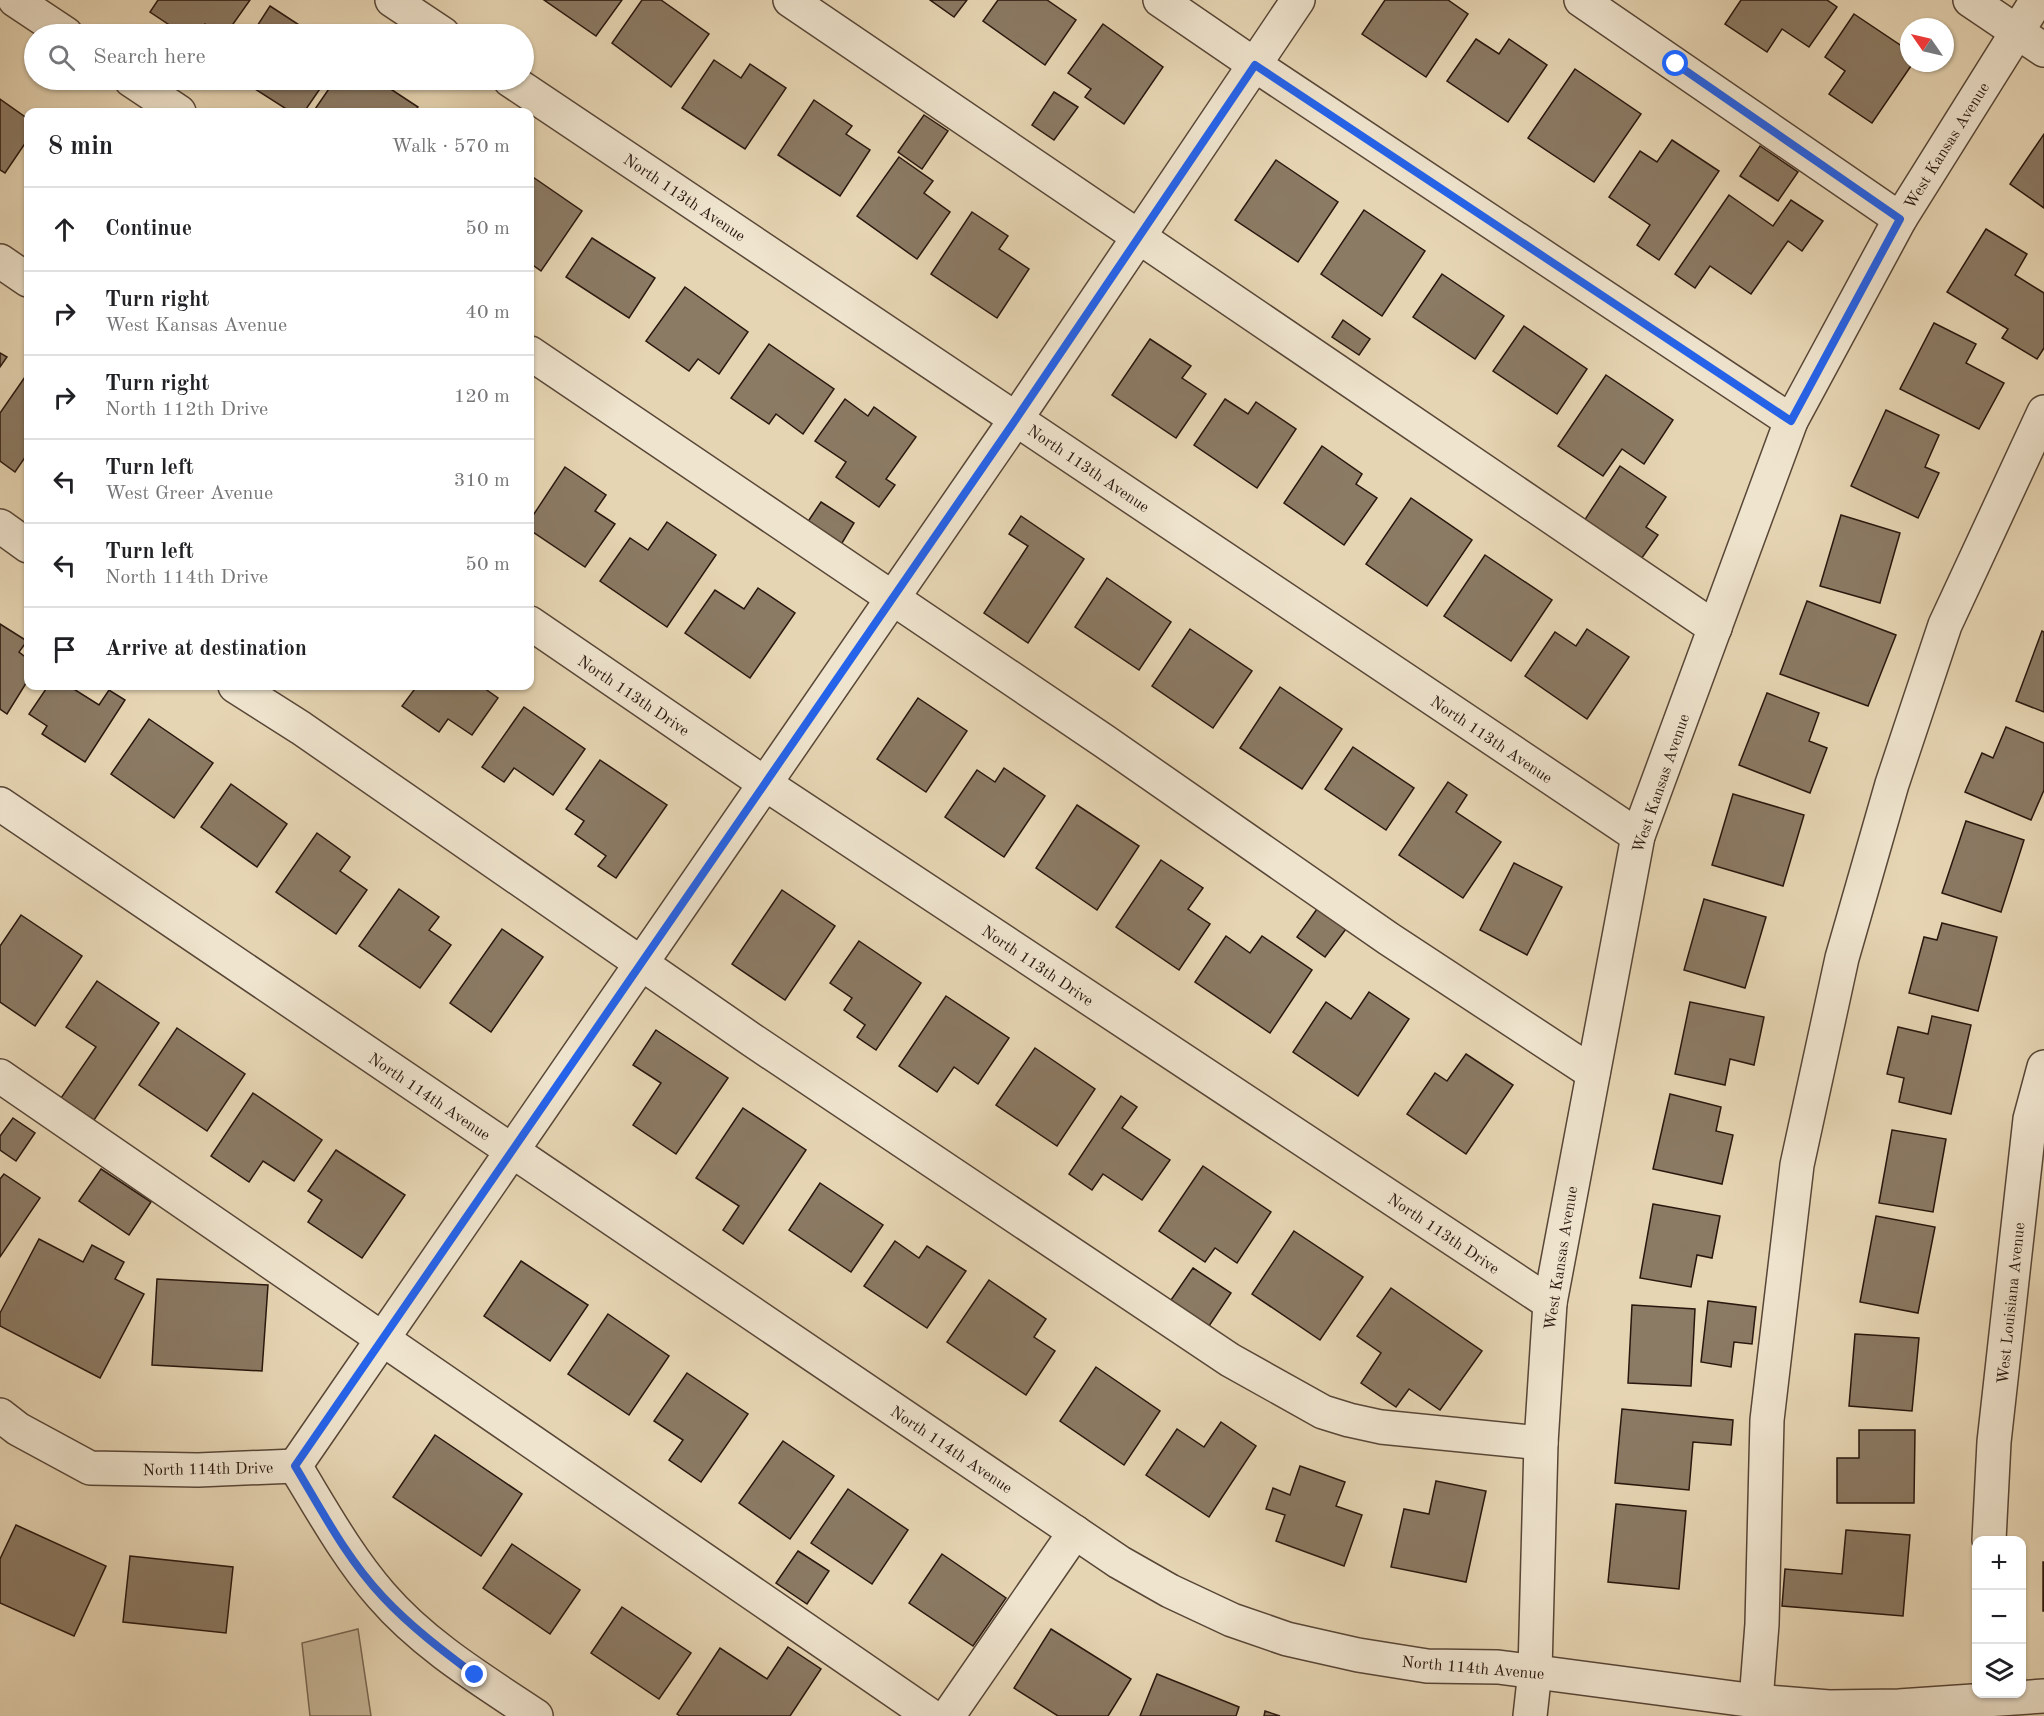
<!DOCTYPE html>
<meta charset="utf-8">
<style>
:root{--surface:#fff;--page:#f6f6f6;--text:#202124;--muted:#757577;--line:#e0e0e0}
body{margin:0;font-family:"Old Standard TT",serif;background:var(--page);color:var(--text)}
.controls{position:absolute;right:18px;bottom:18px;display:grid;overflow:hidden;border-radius:12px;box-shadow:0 2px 4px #0004}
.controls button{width:54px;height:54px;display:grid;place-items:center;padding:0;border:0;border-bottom:2px solid var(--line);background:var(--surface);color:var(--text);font:30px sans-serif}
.compass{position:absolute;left:1900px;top:18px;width:54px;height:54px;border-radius:50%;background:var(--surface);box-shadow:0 2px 4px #0004;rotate:304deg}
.stop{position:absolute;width:18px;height:18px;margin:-14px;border:4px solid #2563eb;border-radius:50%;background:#fff}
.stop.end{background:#2563eb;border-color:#fff;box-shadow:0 2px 6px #0008}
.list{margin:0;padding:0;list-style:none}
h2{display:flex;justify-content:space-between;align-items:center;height:78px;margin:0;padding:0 24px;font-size:26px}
h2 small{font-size:20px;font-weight:400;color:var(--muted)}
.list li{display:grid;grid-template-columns:39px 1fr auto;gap:18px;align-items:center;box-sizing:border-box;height:84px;padding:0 24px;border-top:2px solid var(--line)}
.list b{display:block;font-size:22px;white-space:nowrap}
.list p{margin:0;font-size:20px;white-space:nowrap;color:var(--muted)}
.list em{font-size:20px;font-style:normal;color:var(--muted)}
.icon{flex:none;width:33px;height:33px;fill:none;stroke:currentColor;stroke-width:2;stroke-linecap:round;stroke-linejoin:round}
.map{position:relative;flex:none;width:2044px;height:1716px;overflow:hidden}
.search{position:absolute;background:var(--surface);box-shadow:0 2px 4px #0004;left:24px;top:24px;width:510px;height:66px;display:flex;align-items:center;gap:15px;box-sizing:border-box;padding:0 21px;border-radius:33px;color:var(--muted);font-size:22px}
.panel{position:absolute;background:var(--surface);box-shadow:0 2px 4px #0004;left:24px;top:108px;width:510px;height:582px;border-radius:12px}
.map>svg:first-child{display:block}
.green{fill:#c6b597;stroke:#786652;stroke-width:1.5}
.building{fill:#8b7a64;stroke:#29170e;stroke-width:1.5}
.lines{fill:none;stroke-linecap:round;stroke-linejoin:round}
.minor-casing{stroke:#584637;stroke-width:36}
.minor{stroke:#efe4ce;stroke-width:33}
.route{stroke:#2563eb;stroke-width:8}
.labels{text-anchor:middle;stroke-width:5;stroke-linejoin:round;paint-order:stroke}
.street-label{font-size:16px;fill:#29170e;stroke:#efe4ce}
</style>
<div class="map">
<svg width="2044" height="1716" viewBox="0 0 2044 1716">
<rect width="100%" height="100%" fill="#e6d5b3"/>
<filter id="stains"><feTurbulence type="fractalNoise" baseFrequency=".00333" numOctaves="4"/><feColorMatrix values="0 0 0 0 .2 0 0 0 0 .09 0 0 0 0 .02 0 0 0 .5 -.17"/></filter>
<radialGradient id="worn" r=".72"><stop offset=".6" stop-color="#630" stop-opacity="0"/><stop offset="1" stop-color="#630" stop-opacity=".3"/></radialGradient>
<!-- green -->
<polygon class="green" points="358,1629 371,1716 310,1716 302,1643"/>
<!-- building -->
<g class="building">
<polygon points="158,0 250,0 226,34 221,34 205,24 198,34 183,34 150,12"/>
<polygon points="544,0 622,0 596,36"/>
<polygon points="642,0 661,0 709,34 671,87 612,43"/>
<polygon points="930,0 967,0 954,17"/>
<polygon points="998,0 1047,0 1076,20 1045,65 983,21"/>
<polygon points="1385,0 1448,0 1468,14 1426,77 1362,34"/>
<polygon points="1741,0 1827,0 1837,7 1809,47 1782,29 1767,52 1725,24"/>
<polygon points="270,6 313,34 252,34"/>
<polygon points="1854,14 1909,51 1909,63 1913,63 1872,123 1829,94 1845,71 1825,57"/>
<polygon points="1103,24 1163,67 1124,124 1085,97 1091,89 1068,73"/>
<polygon points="1476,39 1499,54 1509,39 1547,65 1508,122 1447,81"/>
<polygon points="714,60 741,78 750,64 786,88 745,149 682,108"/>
<polygon points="1575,69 1641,114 1594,182 1528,138"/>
<polygon points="241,80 326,80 304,112 291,112"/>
<polygon points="335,80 377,80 418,107 414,112 313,112"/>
<polygon points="1054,92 1078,107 1054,140 1032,125"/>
<polygon points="0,99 28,119 28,139 5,173 0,170"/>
<polygon points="814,100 852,126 846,134 870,150 840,196 778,155"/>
<polygon points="924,115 948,131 922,169 898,152"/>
<polygon points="2044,134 2044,208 2010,184"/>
<polygon points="1672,140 1719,171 1659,260 1637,245 1650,225 1609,197 1640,151 1657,162"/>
<polygon points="1760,146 1798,172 1778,201 1740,176"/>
<polygon points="899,157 933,181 924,193 950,212 917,259 857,216"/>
<polygon points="1276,160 1338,202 1298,262 1235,220"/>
<polygon points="530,175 582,211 541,271 530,263"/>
<polygon points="1729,195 1773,226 1791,200 1823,221 1802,251 1788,241 1751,294 1710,266 1695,288 1675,274"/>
<polygon points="1364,210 1425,251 1382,316 1321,274"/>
<polygon points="972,212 1008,236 999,249 1029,269 997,318 931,274"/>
<polygon points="1986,229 2027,254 2015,275 2044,293 2044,348 2037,359 2002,338 2008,329 1947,292"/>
<polygon points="592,238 655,278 629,318 566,277"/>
<polygon points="1442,274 1504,316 1475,359 1413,317"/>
<polygon points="685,287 748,332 719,374 698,359 689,371 646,341"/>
<polygon points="1343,320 1370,339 1359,355 1332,337"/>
<polygon points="1934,323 1976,344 1966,363 2004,383 1979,429 1900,389"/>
<polygon points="1524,326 1587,369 1557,414 1493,371"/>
<polygon points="1150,339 1191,366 1182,378 1206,394 1176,438 1112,395"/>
<polygon points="769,344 834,389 803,434 776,414 769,424 731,398"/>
<polygon points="0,353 7,357 0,367"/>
<polygon points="1606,375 1673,420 1644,464 1622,449 1603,476 1558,446"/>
<polygon points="25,377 28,380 28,453 15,472 0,461 0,413"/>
<polygon points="845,399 868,416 874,407 916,437 886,479 895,485 879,507 836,477 846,462 815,441"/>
<polygon points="1225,399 1248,414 1256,402 1296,429 1257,488 1194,445"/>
<polygon points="1886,410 1939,435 1925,467 1939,473 1918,518 1851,486"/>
<polygon points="1322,446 1362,474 1356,484 1377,498 1344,545 1284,503"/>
<polygon points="1620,466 1666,497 1646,527 1658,535 1639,562 1582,524"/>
<polygon points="565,467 606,495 595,511 615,524 585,567 530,530 530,520"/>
<polygon points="1411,498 1472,540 1427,606 1366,564"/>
<polygon points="821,502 854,523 839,548 805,526"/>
<polygon points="1841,515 1900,533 1880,603 1820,586"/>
<polygon points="1021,516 1084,559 1028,643 984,613 1028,546 1009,534"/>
<polygon points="667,522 716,555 667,627 600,581 630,538 648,550"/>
<polygon points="1485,555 1552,600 1511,661 1444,616"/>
<polygon points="1107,578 1171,622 1139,670 1075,627"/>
<polygon points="758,588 795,613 750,678 685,633 715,590 744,609"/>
<polygon points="1807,601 1896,635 1868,706 1780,674"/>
<polygon points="0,624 27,641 19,652 28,659 28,680 7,714 0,709"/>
<polygon points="1190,629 1252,671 1213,728 1152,686"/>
<polygon points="1587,629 1629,657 1587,719 1525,676 1555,632 1576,646"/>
<polygon points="2042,631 2044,632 2044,712 2016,701"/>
<polygon points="48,686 69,686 99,705 109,690 125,700 85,762 42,734 47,726 29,714"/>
<polygon points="417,686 481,686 498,698 472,735 448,719 439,732 402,706"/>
<polygon points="1280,687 1342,729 1302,789 1240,748"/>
<polygon points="1767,693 1819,713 1809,741 1827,748 1810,793 1739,765"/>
<polygon points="918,698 967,731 926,792 877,759"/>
<polygon points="524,707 585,749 553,795 514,768 504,782 482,767"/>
<polygon points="149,719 213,763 174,818 111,774"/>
<polygon points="2006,727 2044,743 2044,790 2031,820 1965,792 1982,753 1993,758"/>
<polygon points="1353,747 1414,788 1386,830 1325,789"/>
<polygon points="600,760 667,805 616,878 598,866 606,856 575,834 584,821 566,809"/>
<polygon points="1004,768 1045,796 1004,857 945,817 977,770 995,782"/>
<polygon points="1448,782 1467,795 1456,812 1501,842 1463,898 1399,855"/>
<polygon points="231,784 287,824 257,867 201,827"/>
<polygon points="1733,794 1804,815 1783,886 1712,865"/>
<polygon points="1077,805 1139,846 1097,910 1036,868"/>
<polygon points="1966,821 2024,840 2001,912 1942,893"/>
<polygon points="317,833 350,857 340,871 367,890 336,934 276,892"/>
<polygon points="1161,860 1203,888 1188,909 1210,924 1179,970 1116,927"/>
<polygon points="1514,863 1562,887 1527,955 1480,930"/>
<polygon points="399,889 439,917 429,930 451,945 420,988 359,946"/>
<polygon points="782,890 835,926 785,1000 732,964"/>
<polygon points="1704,899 1766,917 1745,988 1684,970"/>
<polygon points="1317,909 1346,929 1325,957 1297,937"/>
<polygon points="21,915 82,956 35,1026 0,1002 0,946"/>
<polygon points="1942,923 1997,937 1978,1011 1909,993 1924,937 1937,940"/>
<polygon points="502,929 543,957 491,1032 450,1003"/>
<polygon points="1226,936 1250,953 1262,936 1312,970 1270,1033 1195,982"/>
<polygon points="859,941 921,983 876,1050 857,1037 865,1025 844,1010 852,998 830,983"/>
<polygon points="97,981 159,1023 94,1120 61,1098 96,1047 66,1027"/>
<polygon points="1369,992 1409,1019 1358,1096 1293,1052 1326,1002 1351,1019"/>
<polygon points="946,996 1009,1038 978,1084 954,1067 937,1092 899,1066"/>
<polygon points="1690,1002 1764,1017 1754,1065 1730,1059 1725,1085 1675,1074"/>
<polygon points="1932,1016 1971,1025 1951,1114 1899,1102 1904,1078 1887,1074 1898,1027 1928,1034"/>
<polygon points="177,1028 245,1074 207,1131 139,1085"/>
<polygon points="656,1030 728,1078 676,1154 633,1125 661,1083 633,1065"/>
<polygon points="1035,1048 1095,1089 1057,1146 996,1105"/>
<polygon points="1466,1054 1513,1085 1466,1154 1407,1114 1435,1073 1447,1081"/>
<polygon points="253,1093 322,1140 294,1181 263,1161 249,1182 211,1156"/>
<polygon points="1670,1094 1721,1107 1716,1131 1733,1135 1722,1184 1653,1169"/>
<polygon points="1121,1096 1137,1107 1122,1128 1170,1160 1142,1200 1103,1174 1092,1190 1069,1174"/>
<polygon points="743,1108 806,1150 743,1244 723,1230 739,1206 696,1178"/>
<polygon points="13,1118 35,1133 16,1161 0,1150 0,1136"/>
<polygon points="1892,1130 1946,1139 1933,1212 1879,1203"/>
<polygon points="336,1150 405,1195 362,1258 308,1222 322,1200 308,1191"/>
<polygon points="1203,1166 1271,1212 1237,1263 1215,1248 1205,1262 1159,1231"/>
<polygon points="101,1169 151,1202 129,1235 79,1201"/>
<polygon points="4,1174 40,1198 0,1257 0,1179"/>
<polygon points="820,1183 883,1225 851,1272 789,1230"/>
<polygon points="1653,1204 1720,1216 1712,1258 1697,1255 1691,1287 1640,1278"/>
<polygon points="1876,1216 1935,1227 1918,1313 1860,1302"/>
<polygon points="1294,1231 1363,1277 1320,1340 1252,1294"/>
<polygon points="39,1239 83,1262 92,1245 124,1262 115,1279 144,1294 100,1378 0,1326 0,1313"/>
<polygon points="895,1241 919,1258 927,1246 966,1271 927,1328 864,1286"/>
<polygon points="521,1261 588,1305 550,1361 484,1316"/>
<polygon points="1193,1268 1231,1293 1209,1326 1171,1300"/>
<polygon points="157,1279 268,1285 262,1371 152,1365"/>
<polygon points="989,1280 1046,1319 1034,1337 1055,1351 1026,1395 947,1342"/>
<polygon points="1391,1288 1482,1351 1440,1410 1409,1389 1396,1407 1361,1383 1381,1353 1357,1336"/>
<polygon points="1708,1301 1756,1307 1752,1344 1734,1342 1731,1367 1701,1362"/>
<polygon points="1632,1305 1695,1309 1691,1386 1628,1383"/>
<polygon points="608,1314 669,1356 629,1415 568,1374"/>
<polygon points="1855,1334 1919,1338 1912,1411 1849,1406"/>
<polygon points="1096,1367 1160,1411 1124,1465 1060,1421"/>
<polygon points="687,1373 748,1414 701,1482 669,1460 683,1440 654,1421"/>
<polygon points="1622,1409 1733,1420 1731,1445 1693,1442 1689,1490 1615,1483"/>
<polygon points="1221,1422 1256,1446 1209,1517 1146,1475 1177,1429 1204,1447"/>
<polygon points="1859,1430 1915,1430 1914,1503 1837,1503 1837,1458 1859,1458"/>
<polygon points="435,1435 522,1494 481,1556 393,1497"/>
<polygon points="783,1441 834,1476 790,1539 739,1503"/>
<polygon points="1300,1466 1345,1482 1336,1506 1362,1515 1344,1566 1276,1541 1285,1515 1266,1509 1273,1488 1290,1495"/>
<polygon points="1436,1481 1486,1491 1466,1582 1391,1567 1404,1509 1429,1514"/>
<polygon points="848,1489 908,1530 872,1584 811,1543"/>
<polygon points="1616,1504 1686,1511 1679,1589 1608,1582"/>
<polygon points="16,1525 106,1566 74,1636 0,1603 0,1559"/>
<polygon points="1846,1530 1910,1535 1903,1616 1782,1606 1785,1569 1842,1574"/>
<polygon points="512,1544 580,1590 550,1634 483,1588"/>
<polygon points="798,1551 829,1571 807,1604 776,1583"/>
<polygon points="942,1554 1006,1598 973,1646 909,1603"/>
<polygon points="130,1556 233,1567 226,1633 123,1622"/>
<rect x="2043" y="1562" width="1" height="49"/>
<polygon points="622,1607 691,1653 659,1699 591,1653"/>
<polygon points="1051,1629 1131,1679 1108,1716 1058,1716 1014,1688"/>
<polygon points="788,1647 821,1669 790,1716 680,1716 677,1714 720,1648 767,1679"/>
<polygon points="1157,1674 1239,1707 1236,1716 1140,1716"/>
<polygon points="1265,1711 1280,1716 1264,1716"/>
</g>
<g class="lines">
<defs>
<g id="minor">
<polyline points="15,0 66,34"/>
<polyline points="392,0 443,34"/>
<polyline points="790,0 1715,628"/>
<polyline points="1160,0 1255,65 1791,421"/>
<polyline points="1581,0 1900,219"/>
<polyline points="1970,0 2044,50"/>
<polyline points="131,80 179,112"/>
<polyline points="510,80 1638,836"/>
<polyline points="0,261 28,280"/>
<polyline points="530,353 1104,741 1389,939 1593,1073"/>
<polyline points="0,526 28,546"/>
<polyline points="530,623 764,783 1550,1303"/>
<polyline points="235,686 301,728 752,1040 1230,1360 1323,1412 1349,1420 1381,1427 1541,1443"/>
<polyline points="0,804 1119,1562 1170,1591 1232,1620 1287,1639 1358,1655 1427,1666 1498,1667 1756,1701 1829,1707 1899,1706 2044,1696"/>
<polyline points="0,1076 931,1716"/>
<polyline points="0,1415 18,1429 90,1468 198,1470 295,1466"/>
<polyline points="295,1466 1016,419 1298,0"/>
<path d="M295 1466C322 1510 347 1556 381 1595 424 1645 482 1680 536 1716"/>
<polyline points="1989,1540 1994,1442 2030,1119 2044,1067"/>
<polyline points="1756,1701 1762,1624 1767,1420 1797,1165 1842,958 1892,784 1945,625 2044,412"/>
<polyline points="948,1716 1075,1532"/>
<polyline points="1530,1716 1535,1671 1541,1443 1550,1303 1638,836 1791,421 1900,219 2037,0"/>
</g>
</defs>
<!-- minor casing -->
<use href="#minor" class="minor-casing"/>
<!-- minor -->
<use href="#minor" class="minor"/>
</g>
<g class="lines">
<!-- route -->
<path class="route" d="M475 1675C443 1651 410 1626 383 1597 347 1559 322 1511 295 1466L1016 419 1255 65 1791 421 1900 219 1676 64"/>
</g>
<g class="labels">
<!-- street labels -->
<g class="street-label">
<text transform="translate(1946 145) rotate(-58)" y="6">West Kansas Avenue</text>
<text transform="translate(685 197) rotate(34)" y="6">North 113th Avenue</text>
<text transform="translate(1089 468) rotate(34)" y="6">North 113th Avenue</text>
<text transform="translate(634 695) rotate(34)" y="6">North 113th Drive</text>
<text transform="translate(1492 739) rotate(34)" y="6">North 113th Avenue</text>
<text transform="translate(1660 783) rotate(-71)" y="6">West Kansas Avenue</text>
<text transform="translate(1038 965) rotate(34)" y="6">North 113th Drive</text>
<text transform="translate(430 1096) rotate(34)" y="6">North 114th Avenue</text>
<text transform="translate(1444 1233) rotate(34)" y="6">North 113th Drive</text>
<text transform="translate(1560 1258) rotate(-81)" y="6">West Kansas Avenue</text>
<text transform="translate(2010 1303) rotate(-84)" y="6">West Louisiana Avenue</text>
<text transform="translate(952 1449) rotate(34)" y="6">North 114th Avenue</text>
<text transform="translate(208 1468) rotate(-1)" y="6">North 114th Drive</text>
<text transform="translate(1473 1667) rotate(5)" y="6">North 114th Avenue</text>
</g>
</g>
<rect width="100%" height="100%" filter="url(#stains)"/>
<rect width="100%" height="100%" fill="url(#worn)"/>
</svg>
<div class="controls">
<button>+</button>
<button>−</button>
<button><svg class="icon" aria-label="layers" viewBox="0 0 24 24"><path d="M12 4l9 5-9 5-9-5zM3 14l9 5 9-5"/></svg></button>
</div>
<svg class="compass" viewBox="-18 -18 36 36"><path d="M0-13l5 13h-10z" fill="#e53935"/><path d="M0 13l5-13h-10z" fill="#757577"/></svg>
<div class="stop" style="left:1676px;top:64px"></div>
<div class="stop end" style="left:475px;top:1675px"></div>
<div class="search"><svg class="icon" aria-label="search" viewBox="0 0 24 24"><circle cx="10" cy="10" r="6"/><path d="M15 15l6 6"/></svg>Search here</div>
<section class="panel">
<h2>8 min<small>Walk · 570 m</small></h2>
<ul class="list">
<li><svg class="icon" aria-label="ahead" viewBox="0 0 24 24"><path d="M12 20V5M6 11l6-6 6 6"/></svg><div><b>Continue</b></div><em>50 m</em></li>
<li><svg class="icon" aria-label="right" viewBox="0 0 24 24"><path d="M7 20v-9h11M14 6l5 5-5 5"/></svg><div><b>Turn right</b><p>West Kansas Avenue</p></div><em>40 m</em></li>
<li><svg class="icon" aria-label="right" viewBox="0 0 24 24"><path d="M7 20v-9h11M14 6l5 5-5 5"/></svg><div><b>Turn right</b><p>North 112th Drive</p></div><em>120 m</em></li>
<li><svg class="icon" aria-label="left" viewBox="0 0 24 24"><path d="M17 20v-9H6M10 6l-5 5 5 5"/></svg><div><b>Turn left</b><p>West Greer Avenue</p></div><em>310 m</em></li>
<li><svg class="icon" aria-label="left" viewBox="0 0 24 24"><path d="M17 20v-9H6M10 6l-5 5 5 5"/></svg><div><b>Turn left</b><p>North 114th Drive</p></div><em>50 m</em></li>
<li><svg class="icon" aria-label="arrive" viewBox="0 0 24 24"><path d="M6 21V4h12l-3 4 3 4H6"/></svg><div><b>Arrive at destination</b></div></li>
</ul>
</section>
</div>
